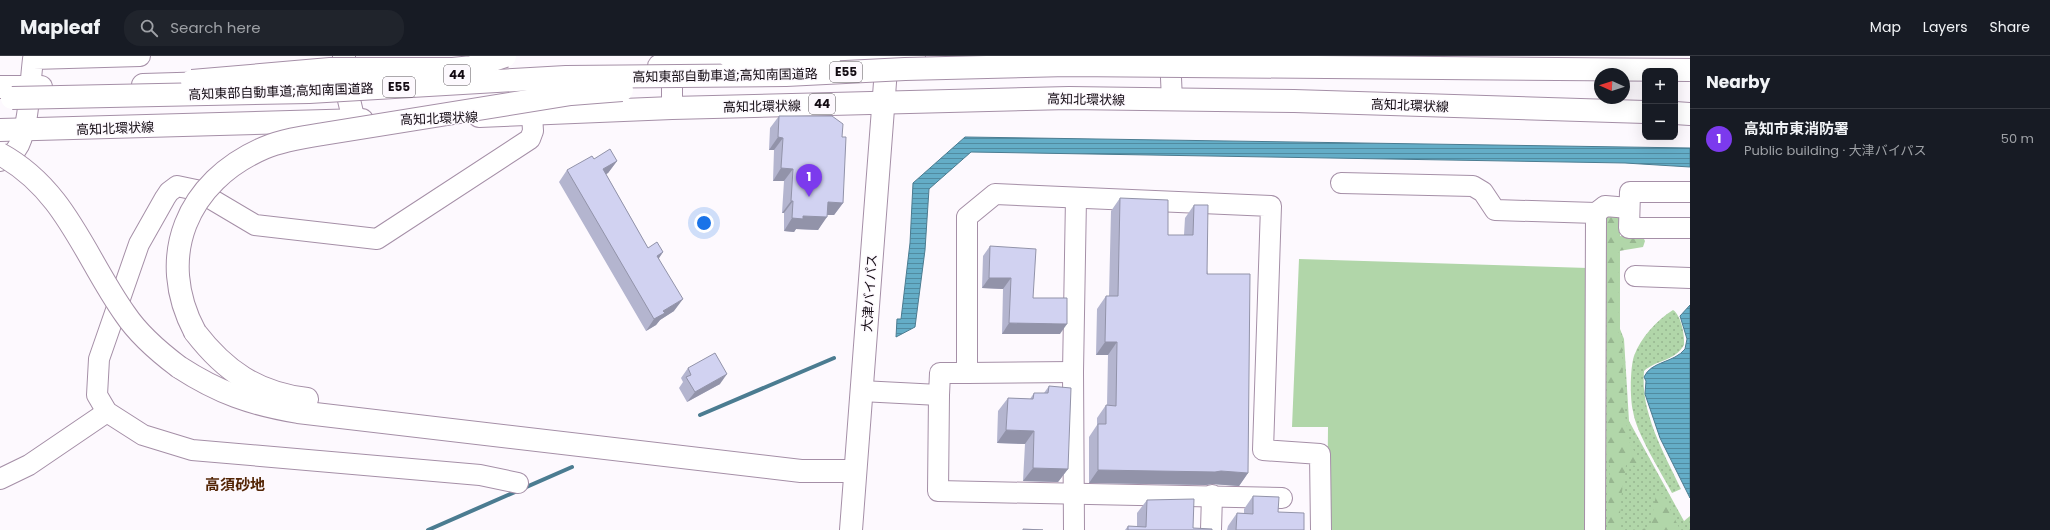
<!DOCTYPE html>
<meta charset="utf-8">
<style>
:root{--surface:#171b24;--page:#20242c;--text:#f1f3f6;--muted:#9ea1a6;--line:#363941;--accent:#7c3aed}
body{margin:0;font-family:Poppins,"Noto Sans JP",sans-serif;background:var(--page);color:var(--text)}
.controls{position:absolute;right:12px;top:12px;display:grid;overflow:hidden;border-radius:8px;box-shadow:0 4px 16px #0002}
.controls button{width:36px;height:36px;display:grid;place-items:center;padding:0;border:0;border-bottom:1px solid var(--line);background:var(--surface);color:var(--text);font:20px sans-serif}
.compass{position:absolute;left:1594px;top:12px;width:36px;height:36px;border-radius:50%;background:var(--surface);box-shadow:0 4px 16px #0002;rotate:273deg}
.you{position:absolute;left:704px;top:167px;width:14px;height:14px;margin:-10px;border:3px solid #fff;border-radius:50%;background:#1a73e8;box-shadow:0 0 0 6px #1a73e833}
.badge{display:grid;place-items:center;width:26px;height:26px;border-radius:50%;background:var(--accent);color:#fff;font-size:13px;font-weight:700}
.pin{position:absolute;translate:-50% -33px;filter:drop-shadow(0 1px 2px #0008)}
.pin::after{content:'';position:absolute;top:21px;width:14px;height:12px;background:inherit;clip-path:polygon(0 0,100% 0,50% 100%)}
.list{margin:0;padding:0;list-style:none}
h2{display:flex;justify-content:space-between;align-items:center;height:52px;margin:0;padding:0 16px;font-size:17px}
h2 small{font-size:13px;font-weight:400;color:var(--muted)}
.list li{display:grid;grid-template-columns:26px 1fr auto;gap:12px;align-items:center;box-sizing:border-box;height:60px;padding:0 16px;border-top:1px solid var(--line)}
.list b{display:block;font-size:15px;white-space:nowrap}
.list p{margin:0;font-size:13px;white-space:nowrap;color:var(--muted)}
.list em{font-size:13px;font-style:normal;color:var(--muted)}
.icon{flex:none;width:22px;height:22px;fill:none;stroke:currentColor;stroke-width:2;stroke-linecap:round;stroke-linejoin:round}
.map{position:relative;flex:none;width:1690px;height:474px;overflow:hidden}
header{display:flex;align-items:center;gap:24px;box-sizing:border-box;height:56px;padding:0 20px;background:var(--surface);border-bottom:1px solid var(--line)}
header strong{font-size:19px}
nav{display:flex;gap:22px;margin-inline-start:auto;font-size:14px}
.search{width:280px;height:36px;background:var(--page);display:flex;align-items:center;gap:10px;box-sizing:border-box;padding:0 14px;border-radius:16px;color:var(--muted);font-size:15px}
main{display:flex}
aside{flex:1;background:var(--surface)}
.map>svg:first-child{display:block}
.grass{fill:url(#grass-dots)}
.forest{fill:url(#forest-firs)}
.pitch{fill:#b1d6a9}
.water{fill:url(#water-rules);stroke:#4b7c91}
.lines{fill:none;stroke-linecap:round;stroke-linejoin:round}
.stream{stroke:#4b7c91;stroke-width:4}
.minor-casing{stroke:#a58fa7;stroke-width:22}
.major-casing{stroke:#a58fa7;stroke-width:24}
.highway-casing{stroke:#a58fa7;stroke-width:24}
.minor{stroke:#fff;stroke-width:20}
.major{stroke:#fff;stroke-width:22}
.highway{stroke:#fff;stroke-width:22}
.highway-bridge-casing{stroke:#a58fa7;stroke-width:24;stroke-linecap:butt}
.highway-bridge{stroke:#fff;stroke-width:22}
.wall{fill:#b4b5cf}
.shaded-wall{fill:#9293a9}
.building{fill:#d1d2f1;stroke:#9293a9}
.labels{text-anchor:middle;stroke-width:3;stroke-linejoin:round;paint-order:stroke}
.shield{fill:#fdf9fe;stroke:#585259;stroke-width:1}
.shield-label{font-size:12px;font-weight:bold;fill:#120a12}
.street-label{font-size:13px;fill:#120a12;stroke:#fdf9fe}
.quarter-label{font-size:15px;font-weight:bold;fill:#532505;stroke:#fdf9fe}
</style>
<header>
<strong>Mapleaf</strong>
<div class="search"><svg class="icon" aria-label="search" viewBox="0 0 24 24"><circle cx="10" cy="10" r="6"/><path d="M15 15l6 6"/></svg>Search here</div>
<nav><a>Map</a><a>Layers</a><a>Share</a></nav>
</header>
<main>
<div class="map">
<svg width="1690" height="474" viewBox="0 0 1690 474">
<defs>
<pattern id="grass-dots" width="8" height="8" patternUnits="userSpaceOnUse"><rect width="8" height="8" fill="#b1d6a9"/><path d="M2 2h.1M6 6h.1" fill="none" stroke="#97b690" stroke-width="1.8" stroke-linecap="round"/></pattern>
<pattern id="forest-firs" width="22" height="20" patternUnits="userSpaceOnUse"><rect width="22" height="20" fill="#b1d6a9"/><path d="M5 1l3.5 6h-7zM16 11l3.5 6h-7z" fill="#97b690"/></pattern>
<pattern id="water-rules" width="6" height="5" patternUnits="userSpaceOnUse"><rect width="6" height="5" fill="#64adc7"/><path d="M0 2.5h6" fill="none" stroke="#518ba0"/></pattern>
</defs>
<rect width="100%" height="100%" fill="#fdf9fe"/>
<!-- grass -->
<g class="grass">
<polygon points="1605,157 1620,157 1620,273 1624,283 1629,365 1684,465 1690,460 1690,474 1602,474"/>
<path d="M1673 254C1681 259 1685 279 1684 289 1675 305 1656 304 1644 315 1640 356 1664 397 1681 433L1672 437C1661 416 1636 377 1633 355 1630 342 1630 313 1634 300 1641 281 1657 264 1673 254Z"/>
</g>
<!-- forest -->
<g class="forest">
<polygon points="1606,155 1622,161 1619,180 1643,181 1645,185 1643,191 1619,195 1619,277 1622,284 1624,354 1630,388 1642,408 1638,410 1626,409 1621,442 1619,474 1607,474 1610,411 1606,397 1607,365"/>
<polygon points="1663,438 1680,474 1631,474 1650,472 1656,439"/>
</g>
<!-- pitch -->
<polygon class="pitch" points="1299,203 1588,212 1591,474 1327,474 1328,371 1292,371"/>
<!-- water -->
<g class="water">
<polygon points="965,81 1690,92 1690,111 1625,107 971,96 929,133 925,194 915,271 896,281 897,263 901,263 910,187 913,127"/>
<path d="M1690 249V442L1660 382 1645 338 1646 325 1644 321C1651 305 1674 307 1685 293L1687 283 1680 260Z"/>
</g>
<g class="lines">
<!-- stream -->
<g class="stream">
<polyline points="700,359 834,302"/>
<polyline points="428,474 572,411"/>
</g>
<defs>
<g id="minor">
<polyline points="1170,0 1172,44"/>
<polyline points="663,6 672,29 672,52"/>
<path d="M0 105C8 102 15 97 19 89 29 68 30 27 33 3L140 0"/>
<polyline points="1341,127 1473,130 1483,136 1495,154 1596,157 1595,474"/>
<polyline points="1690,136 1630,136 1629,172 1690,172"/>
<polyline points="1596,157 1605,150 1629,152"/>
<polyline points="1635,220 1690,222"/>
<polyline points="1073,316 967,317 967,161 995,138 1271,150 1263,394 1320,398 1321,474"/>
<polyline points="861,335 939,339 940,317 967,317"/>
<polyline points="939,339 938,435 1282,442"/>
<polyline points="0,423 29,409 107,356"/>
<polyline points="518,427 480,419 192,394 143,379 107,356 97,339 99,303 139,188 165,142 169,136 177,130 196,134 255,169 377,183 530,83 533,75 531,42"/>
<polyline points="1074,474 1073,316 1076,142"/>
<polyline points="1211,474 1212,439"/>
</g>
<g id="major">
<polyline points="809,4 914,0"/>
<polyline points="659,10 750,6"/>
<polyline points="143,29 211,27"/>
<polyline points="0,31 41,31"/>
<polyline points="1675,57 1690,58"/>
<polyline points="479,60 672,52 1069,42 1294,45 1645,56"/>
<polyline points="0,74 362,64"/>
<polyline points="851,474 887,0"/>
</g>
<g id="highway">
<polyline points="344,0 344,23 354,65"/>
<path d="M195 276C225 315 257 337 307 343"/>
<path d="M179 311C219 337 251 348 298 356L801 415H855"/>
</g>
</defs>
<!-- minor casing -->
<use href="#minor" class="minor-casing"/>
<!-- major casing -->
<use href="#major" class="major-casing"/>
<!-- highway casing -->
<use href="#highway" class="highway-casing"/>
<!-- minor -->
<use href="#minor" class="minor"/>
<!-- major -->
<use href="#major" class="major"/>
<!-- highway -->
<use href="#highway" class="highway"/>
<defs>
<g id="highway-bridge">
<polyline points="729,0 829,6"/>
<polyline points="192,25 330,13 453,13 472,11 505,0"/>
<polyline points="12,42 309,36 566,21 786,19 905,13 1068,9 1690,14"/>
<path d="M0 98C66 134 84 200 125 258 139 279 159 296 179 311"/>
<path d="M195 276C155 201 187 125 264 92 283 84 304 81 323 78L571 38 622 34"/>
</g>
</defs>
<!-- highway-bridge casing -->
<use href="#highway-bridge" class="highway-bridge-casing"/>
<!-- highway-bridge -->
<use href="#highway-bridge" class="highway-bridge"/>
</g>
<!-- wall -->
<g class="wall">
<polygon points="779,60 842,81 843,147 834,159 827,159 818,174 796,173 794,176 784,175 784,157 782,157 784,125 773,125 774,94 769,94 770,72"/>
<polygon points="617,105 608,117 606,118 648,192 663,196 659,202 674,255 660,264 656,269 646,275 559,126 567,114"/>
<polygon points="1120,142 1168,179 1184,179 1185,162 1194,149 1248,417 1239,430 1212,428 1206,429 1089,427 1089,381 1097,369 1097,362 1106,349 1107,349 1108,299 1096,299 1097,253 1106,240 1109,240 1111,155"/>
<polygon points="990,190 1033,242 1060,278 1002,278 1003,233 982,232 983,200"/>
<polygon points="688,312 720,328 687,346 679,332 683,326 681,322"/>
<polygon points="1049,330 1068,413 1058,426 1023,425 1025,388 997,387 998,355 1008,342 1030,343 1034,337 1044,337"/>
<polygon points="1253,440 1278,456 1304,474 1227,474 1228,470 1237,457 1244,457 1244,453"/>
<polygon points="1147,444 1193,472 1212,474 1125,474 1128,470 1137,471 1137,457"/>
</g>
<!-- shaded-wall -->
<g class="shaded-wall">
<polygon points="778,81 783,82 774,94 769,94"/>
<polygon points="617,105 608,117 594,125 603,113"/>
<polygon points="781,112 793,113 784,125 773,125"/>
<polygon points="791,145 793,145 784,157 782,157"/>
<polygon points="828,146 843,147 834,159 819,159"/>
<polygon points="803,160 827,161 818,174 796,173 794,176 784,175 792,162"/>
<polygon points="663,196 655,208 657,200"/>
<polygon points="989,222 1011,222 1003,233 982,232"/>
<polygon points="683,243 674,255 660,264 656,269 646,275 654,263 663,255"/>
<polygon points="1009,267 1067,268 1060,278 1002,278"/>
<polygon points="1105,286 1117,286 1108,299 1096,299"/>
<polygon points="727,318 720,328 687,346 695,336"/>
<polygon points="1006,374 1034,375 1025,388 997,387"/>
<polygon points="1033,412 1068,413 1058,426 1023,425"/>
<polygon points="1098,414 1221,415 1248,417 1239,430 1212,428 1206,429 1089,427"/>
</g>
<!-- building -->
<g class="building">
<polygon points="779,60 832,60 843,68 842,81 846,81 843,147 828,146 827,161 803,160 803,163 792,162 793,145 791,145 793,113 781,112 783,82 778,81"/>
<polygon points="610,93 617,105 603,113 648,192 657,186 663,196 657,200 683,243 663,255 665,257 654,263 567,114 592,100 594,103"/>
<polygon points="1120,142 1168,144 1168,179 1193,179 1194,149 1208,149 1207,218 1250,218 1248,417 1221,415 1215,416 1098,414 1098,368 1106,368 1106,349 1116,350 1117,286 1105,286 1106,240 1118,240"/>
<polygon points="990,190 1036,193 1033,242 1067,242 1067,268 1009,267 1011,222 989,222"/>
<polygon points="715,297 727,318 695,336 686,321 691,319 688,312"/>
<polygon points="1049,330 1071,332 1068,413 1033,412 1034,375 1006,374 1008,342 1033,343 1034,337 1048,337"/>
<polygon points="1253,440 1279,441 1278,456 1304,457 1304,474 1236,474 1237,457 1253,458"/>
<polygon points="1194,443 1193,472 1212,473 1212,474 1128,474 1128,470 1146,471 1147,444"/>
<polygon points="1023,473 1043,474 1023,474"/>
</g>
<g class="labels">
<!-- shield labels -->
<g class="shield">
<rect x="830" y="6" width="32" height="20" rx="3"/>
<rect x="444" y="9" width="26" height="20" rx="3"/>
<rect x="383" y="21" width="32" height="20" rx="3"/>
<rect x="809" y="38" width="26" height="20" rx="3"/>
</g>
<g class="shield-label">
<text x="846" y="20">E55</text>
<text x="457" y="23">44</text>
<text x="399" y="35">E55</text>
<text x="822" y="52">44</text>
</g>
<!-- street labels -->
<g class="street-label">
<text transform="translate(725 19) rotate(-1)" y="5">高知東部自動車道;高知南国道路</text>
<text transform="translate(281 35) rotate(-2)" y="5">高知東部自動車道;高知南国道路</text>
<text transform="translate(1086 43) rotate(1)" y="5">高知北環状線</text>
<text transform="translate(1410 49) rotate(2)" y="5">高知北環状線</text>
<text transform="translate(762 50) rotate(-1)" y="5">高知北環状線</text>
<text transform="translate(439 62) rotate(-2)" y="5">高知北環状線</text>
<text transform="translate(115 72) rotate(-2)" y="5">高知北環状線</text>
<text transform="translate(869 237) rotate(-86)" y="5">大津バイパス</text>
</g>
<!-- quarter labels -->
<g class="quarter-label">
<text x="235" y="434">高須砂地</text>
</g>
</g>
</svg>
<div class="controls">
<button>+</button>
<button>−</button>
</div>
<svg class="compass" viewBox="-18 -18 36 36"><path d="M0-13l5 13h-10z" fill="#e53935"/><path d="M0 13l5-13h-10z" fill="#9ea1a6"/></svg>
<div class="you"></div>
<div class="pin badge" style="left:809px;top:141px">1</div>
</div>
<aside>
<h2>Nearby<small></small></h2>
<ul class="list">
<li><span class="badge">1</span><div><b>高知市東消防署</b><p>Public building · 大津バイパス</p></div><em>50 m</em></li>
</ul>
</aside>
</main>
